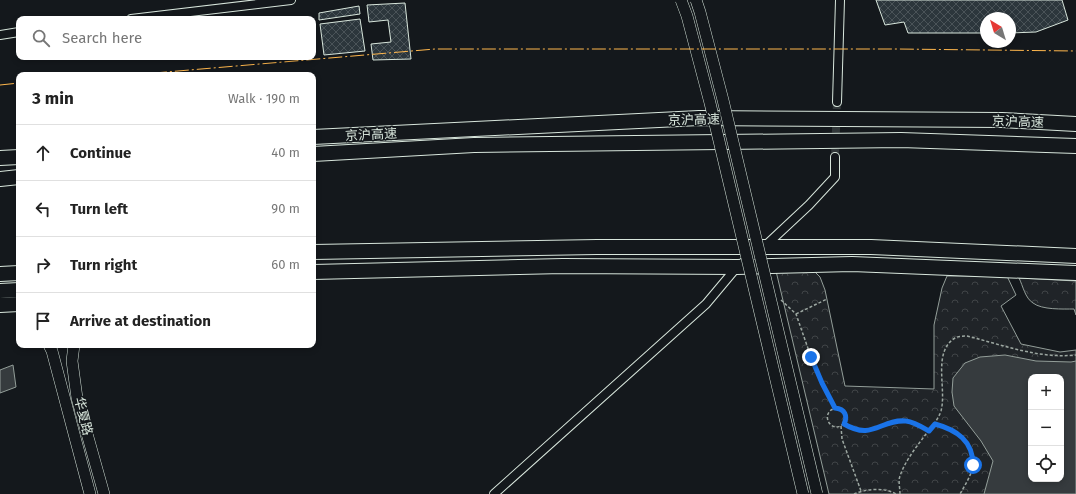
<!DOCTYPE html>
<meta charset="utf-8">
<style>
:root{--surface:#fff;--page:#f2f2f2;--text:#222;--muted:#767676;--line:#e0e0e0}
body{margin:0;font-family:"Fira Sans","Noto Sans SC",sans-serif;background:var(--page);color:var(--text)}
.controls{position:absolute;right:12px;bottom:12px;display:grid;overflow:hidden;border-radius:8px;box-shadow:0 2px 6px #0003}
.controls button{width:36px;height:36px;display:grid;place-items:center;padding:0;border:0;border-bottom:1px solid var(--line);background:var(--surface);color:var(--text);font:20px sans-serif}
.compass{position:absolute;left:980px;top:12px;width:36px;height:36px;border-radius:50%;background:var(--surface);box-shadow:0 2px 6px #0003;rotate:322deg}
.stop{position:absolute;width:12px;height:12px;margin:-9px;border:3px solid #1a73e8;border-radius:50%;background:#fff}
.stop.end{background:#1a73e8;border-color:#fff;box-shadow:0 1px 4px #0008}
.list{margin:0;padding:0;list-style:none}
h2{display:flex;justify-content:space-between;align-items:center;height:52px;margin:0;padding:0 16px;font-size:17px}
h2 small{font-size:13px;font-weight:400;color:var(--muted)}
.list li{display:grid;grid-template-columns:26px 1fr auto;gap:12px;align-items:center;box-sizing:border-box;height:56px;padding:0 16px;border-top:1px solid var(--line)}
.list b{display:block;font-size:15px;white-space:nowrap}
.list em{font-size:13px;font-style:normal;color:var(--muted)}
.icon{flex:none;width:22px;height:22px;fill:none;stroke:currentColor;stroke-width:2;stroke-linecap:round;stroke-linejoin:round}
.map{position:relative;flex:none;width:1076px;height:494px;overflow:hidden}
.search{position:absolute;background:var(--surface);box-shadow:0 2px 6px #0003;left:16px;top:16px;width:300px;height:44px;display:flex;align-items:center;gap:10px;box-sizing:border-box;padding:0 14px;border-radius:8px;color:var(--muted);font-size:15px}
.panel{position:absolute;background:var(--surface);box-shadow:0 2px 6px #0003;left:16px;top:72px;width:300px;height:276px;border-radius:8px}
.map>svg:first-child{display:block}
.park{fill:url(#park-crowns);stroke:#939e99;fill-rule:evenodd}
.water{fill:#363b3e;stroke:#939e99;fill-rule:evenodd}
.building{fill:url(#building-cross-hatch);stroke:#d8e6dc}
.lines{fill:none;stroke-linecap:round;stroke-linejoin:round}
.street-tunnel{stroke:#313739;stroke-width:8;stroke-dasharray:8 4;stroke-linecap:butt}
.street-casing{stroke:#d8e6dc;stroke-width:10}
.secondary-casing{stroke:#d8e6dc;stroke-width:12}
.highway-casing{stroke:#d8e6dc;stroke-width:16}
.path{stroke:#9da8a2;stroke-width:1.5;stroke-dasharray:3 2;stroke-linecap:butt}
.street{stroke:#14181c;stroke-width:8}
.secondary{stroke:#14181c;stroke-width:11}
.highway{stroke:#14181c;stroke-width:14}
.secondary-bridge-casing{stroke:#d8e6dc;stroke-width:12;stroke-linecap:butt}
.secondary-bridge{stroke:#14181c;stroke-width:11}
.power{stroke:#ffb74d;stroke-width:1;stroke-dasharray:14 3 2 3;stroke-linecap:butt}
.route{stroke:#1a73e8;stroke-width:5}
.labels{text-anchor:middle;stroke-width:3;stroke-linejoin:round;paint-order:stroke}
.street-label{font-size:13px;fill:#d8e6dc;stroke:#14181c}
</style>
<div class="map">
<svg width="1076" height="494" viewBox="0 0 1076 494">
<defs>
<pattern id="park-crowns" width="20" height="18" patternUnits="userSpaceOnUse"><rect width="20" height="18" fill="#202428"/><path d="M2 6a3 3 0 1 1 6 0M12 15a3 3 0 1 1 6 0" fill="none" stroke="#404447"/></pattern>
<pattern id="building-cross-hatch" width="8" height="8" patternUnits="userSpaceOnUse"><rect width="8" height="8" fill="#2c363c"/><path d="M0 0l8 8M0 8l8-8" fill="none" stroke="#4a5358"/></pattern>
</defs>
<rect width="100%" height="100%" fill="#14181c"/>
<!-- park -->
<g class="park">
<path d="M776 271H814L820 277 825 290 845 386 934 389V325L942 288 947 276H1007L1016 295 1001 306 1021 344 1060 352 1076 350V494H829ZM1031 377H1061V479H1031Z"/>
<path d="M1019 278 1076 281V315L1074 309C1063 309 1042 310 1033 303 1025 298 1023 286 1019 278Z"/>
</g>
<!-- water -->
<g class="water">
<path d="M1005 355 1036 361 1071 362 1076 361V494H984L993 461 981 441 954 406 952 392 953 378 965 363 980 357ZM1031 377H1061V479H1031Z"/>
<polygon points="13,365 16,387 0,393 0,370"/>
</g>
<!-- building -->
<g class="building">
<polygon points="876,0 1062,0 1068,20 1036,32 1010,33 1010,18 986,18 986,33 908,33 904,22 885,25"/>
<polygon points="405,3 411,59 373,60 371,44 391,42 388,20 369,22 367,5"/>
<polygon points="359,6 360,14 319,20 319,13"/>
<polygon points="360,19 365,51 324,55 320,24"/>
</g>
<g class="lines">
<!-- street-tunnel -->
<polyline class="street-tunnel" points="835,157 837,102"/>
<defs>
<g id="street">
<polyline points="131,19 291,0"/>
<polyline points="0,35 19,32"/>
<polyline points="837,102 840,0"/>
<polyline points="494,494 706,304 737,267 764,247 809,205 835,177 835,157"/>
</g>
<g id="secondary">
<polyline points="49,345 52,351 90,494"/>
<polyline points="74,345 72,361 77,398 104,494"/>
</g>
<g id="highway">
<polyline points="313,137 699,118 1002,120 1076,124"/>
<polyline points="313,154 474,145 901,140 1076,146"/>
<polyline points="0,158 19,157"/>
<polyline points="0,179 19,177"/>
<polyline points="313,252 597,247 871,247 1076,256"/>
<polyline points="313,272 563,266 737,267 852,264 1076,273"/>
<polyline points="0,274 19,273"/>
<polyline points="0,291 19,290"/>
<polyline points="0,305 19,304"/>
</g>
</defs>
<!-- street casing -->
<use href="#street" class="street-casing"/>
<!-- secondary casing -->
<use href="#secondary" class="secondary-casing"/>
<!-- highway casing -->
<use href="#highway" class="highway-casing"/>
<!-- path -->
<g class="path">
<path d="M781 300 796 314 811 357 822 383 835 408C818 414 833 437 845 422L846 415 842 410 835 408"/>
<polyline points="796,314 827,299"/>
<path d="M843 424C872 440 880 419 906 421 914 422 922 427 928 431"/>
<path d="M935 424C953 429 978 443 973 466 971 476 965 485 960 494"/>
<polyline points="841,426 842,439 861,491"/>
<path d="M854 494C865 489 885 487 896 494"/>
<path d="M900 494C900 488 898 481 900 476 905 461 917 446 926 434 932 426 938 420 941 411 947 389 932 352 955 338 959 336 963 336 967 336 1003 345 1039 359 1076 355"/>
</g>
<!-- street -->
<use href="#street" class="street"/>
<!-- secondary -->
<use href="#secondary" class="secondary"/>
<!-- highway -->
<use href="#highway" class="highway"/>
<defs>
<g id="secondary-bridge">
<polyline points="681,0 687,16 710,103 803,494"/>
<polyline points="696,0 700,12 723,100 817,494"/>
</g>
</defs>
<!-- secondary-bridge casing -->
<use href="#secondary-bridge" class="secondary-bridge-casing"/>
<!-- secondary-bridge -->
<use href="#secondary-bridge" class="secondary-bridge"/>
<!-- power -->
<g class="power">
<polyline points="131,75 435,49 896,49 1076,51"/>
<polyline points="0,85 19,83"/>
</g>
</g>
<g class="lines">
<!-- route -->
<path class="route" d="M811 357 822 383 835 408C845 409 848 416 844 424 873 441 880 419 906 421 914 422 922 427 929 431L935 424C957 430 973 441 973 465"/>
</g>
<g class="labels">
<!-- street labels -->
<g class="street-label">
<text transform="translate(694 119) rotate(-1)" y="5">京沪高速</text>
<text transform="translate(1018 121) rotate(2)" y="5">京沪高速</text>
<text transform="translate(371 134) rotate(-3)" y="5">京沪高速</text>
<text transform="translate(84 416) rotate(76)" y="5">华夏路</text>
</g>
</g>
</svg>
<div class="controls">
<button>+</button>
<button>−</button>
<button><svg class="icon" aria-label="locate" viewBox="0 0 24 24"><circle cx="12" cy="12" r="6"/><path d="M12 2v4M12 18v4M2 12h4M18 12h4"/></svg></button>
</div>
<svg class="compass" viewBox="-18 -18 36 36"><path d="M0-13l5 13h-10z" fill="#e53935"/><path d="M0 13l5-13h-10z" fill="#767676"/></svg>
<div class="stop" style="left:973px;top:465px"></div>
<div class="stop end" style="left:811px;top:357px"></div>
<div class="search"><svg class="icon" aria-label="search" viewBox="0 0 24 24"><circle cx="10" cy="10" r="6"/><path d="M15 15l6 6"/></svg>Search here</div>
<section class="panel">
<h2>3 min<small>Walk · 190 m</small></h2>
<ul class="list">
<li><svg class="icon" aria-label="ahead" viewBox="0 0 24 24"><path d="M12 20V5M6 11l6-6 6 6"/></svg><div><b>Continue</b></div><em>40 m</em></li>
<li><svg class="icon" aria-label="left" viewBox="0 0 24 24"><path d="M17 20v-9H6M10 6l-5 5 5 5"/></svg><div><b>Turn left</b></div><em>90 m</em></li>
<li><svg class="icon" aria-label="right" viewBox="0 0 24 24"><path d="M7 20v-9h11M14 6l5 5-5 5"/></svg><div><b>Turn right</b></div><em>60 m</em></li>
<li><svg class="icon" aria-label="arrive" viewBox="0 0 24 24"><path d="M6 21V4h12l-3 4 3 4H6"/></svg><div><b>Arrive at destination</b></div></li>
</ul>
</section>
</div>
